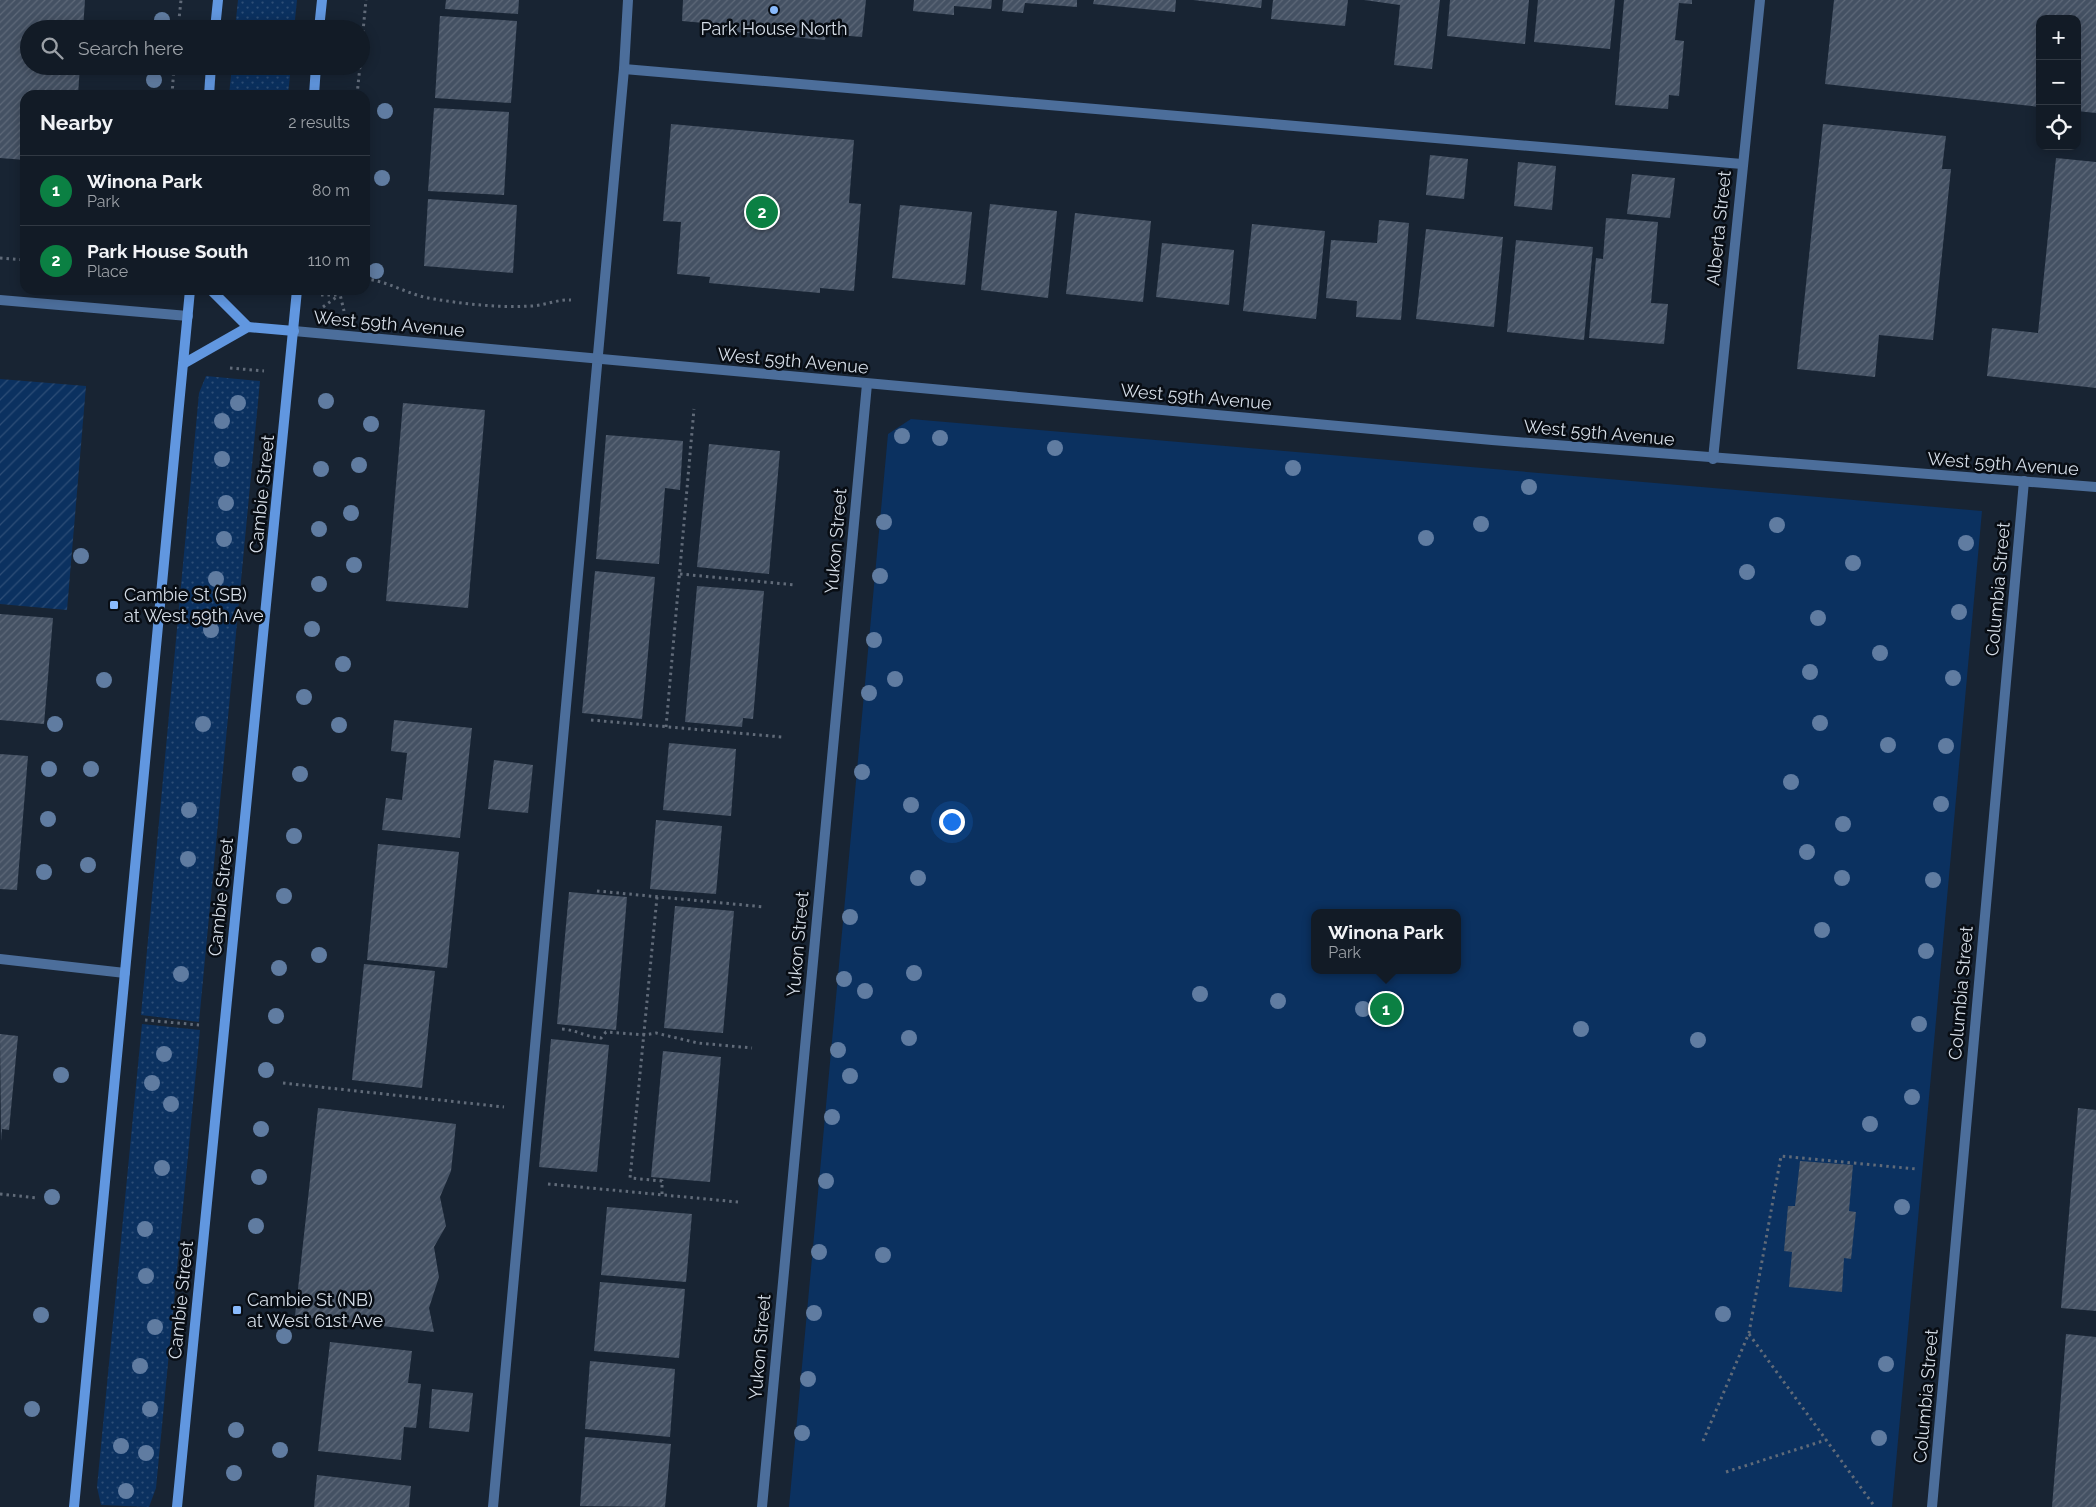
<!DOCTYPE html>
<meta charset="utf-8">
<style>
:root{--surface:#121b26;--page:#1b242e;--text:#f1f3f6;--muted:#9ca1a7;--line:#313943;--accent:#0b8043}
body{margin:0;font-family:Raleway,sans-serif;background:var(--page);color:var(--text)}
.controls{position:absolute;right:15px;top:15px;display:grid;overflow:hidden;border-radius:10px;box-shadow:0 2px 12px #0003}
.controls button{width:45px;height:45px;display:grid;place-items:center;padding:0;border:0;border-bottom:1px solid var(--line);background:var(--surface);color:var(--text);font:25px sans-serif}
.you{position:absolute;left:951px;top:821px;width:18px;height:18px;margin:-12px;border:4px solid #fff;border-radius:50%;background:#1a73e8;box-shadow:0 0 0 8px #1a73e833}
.badge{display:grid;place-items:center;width:32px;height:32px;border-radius:50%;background:var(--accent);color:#fff;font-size:16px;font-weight:700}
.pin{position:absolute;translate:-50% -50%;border:2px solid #fff;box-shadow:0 1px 5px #0006}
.popup{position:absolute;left:1311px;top:909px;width:150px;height:65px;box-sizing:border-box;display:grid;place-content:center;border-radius:10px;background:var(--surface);filter:drop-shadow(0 1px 4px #0005);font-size:16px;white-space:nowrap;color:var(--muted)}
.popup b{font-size:19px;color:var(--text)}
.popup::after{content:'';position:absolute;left:50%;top:100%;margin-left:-10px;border:10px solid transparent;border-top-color:var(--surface)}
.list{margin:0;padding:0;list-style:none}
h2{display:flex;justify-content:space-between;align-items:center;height:65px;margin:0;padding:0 20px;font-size:21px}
h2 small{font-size:16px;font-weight:400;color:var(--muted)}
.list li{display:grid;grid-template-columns:32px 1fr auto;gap:15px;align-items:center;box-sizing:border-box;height:70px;padding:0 20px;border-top:1px solid var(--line)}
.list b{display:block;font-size:19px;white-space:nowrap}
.list p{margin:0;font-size:16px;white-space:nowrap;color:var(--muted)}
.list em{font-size:16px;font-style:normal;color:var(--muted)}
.icon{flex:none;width:28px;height:28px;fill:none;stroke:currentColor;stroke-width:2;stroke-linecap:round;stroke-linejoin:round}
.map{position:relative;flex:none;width:2096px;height:1507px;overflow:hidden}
.search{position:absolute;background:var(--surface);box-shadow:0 2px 12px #0003;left:20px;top:20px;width:350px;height:55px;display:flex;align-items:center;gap:12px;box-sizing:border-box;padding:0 18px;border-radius:28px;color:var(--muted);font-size:19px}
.panel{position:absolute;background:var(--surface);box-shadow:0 2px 12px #0003;left:20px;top:90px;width:350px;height:205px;border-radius:15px}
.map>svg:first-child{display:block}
.grass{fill:url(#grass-dots)}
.park{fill:#0b3160;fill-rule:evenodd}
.garden{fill:url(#garden-furrows)}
.building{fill:url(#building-hatch)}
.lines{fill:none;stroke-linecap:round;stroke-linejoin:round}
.path{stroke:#616b79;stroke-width:3;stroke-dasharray:2.5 4;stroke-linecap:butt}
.lane{stroke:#4c6e9b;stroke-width:10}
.street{stroke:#4c6e9b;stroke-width:10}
.secondary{stroke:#6197e0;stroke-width:10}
.tree{fill:#607ca1}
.poi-dot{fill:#89bafc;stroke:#080d14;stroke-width:2}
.labels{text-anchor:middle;stroke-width:5;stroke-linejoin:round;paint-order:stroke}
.poi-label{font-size:18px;fill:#d4dce6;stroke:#080d14;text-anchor:start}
.street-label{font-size:18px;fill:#d4dce6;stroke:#080d14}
</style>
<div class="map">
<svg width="2096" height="1507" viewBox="0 0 2096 1507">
<defs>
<pattern id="grass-dots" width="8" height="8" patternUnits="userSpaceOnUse" patternTransform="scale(1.25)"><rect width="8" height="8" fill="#0b3160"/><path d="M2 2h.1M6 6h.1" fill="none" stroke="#2e4e77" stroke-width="1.8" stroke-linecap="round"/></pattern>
<pattern id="garden-furrows" width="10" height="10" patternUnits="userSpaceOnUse" patternTransform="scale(1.25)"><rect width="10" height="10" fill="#0b3160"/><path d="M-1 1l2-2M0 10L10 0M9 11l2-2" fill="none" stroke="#2e4e77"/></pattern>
<pattern id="building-hatch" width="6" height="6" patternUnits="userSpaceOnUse" patternTransform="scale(1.25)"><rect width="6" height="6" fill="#445163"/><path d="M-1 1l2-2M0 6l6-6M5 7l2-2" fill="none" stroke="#5e6979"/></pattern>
</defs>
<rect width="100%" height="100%" fill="#182433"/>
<!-- grass -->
<g class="grass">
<polygon points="238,0 297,0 294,29 235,29"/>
<polygon points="232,66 291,66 288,95 229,95"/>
<polygon points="206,376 260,381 199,1022 141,1015 199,393"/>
<polygon points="142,1024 200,1030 156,1488 149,1507 101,1505 97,1487"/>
</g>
<!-- park -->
<path class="park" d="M911 419 1982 511 1892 1507H789L888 434ZM1315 913H1457V970H1315Z"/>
<!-- garden -->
<polygon class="garden" points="0,379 86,386 67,610 0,604"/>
<!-- building -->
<g class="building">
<polygon points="0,0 85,0 83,29 29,29 29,66 80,66 78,95 25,95 25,160 0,158"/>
<polygon points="446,0 519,0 518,14 445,9"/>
<polygon points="683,0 866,0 862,37 826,34 825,40 716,30 716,24 682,21"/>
<polygon points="914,0 992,0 991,9 954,6 954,15 913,11"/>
<polygon points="1003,0 1077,0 1077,7 1025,3 1023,13 1002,11"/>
<polygon points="1094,0 1176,0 1175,12 1093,4"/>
<polygon points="1193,0 1262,0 1261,8"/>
<polygon points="1273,0 1348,0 1345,26 1271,19"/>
<polygon points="1364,0 1440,0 1432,69 1394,65 1400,5"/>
<polygon points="1450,0 1529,0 1525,44 1447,36"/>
<polygon points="1538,0 1615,0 1610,49 1534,42"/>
<polygon points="1624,0 1692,0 1692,4 1679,3 1675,40 1684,41 1679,96 1669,95 1668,109 1615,105"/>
<polygon points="1834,0 2096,0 2096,113 2077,111 2077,19 2040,19 2040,107 1825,84"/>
<polygon points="440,16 517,21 511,103 435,98"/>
<polygon points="434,108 509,112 504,195 428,191"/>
<polygon points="671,124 854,140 849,203 861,204 854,291 820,288 820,293 709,283 710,277 677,274 681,222 663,221"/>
<polygon points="1823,124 1946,136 1942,169 1951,169 1933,340 1879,335 1875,377 1797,369"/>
<polygon points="1430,155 1468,159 1464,199 1426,195"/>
<polygon points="2056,158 2096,162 2096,388 1987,376 1992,328 2038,333"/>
<polygon points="1518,162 1556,166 1552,210 1514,206"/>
<polygon points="1632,174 1675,178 1670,218 1627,214"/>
<polygon points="428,199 517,205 513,273 424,266"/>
<polygon points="990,204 1057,211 1048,298 981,290"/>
<polygon points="900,205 972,212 965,285 892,278"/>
<polygon points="1075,213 1151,221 1143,302 1066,294"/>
<polygon points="1606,218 1658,222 1651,303 1668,304 1664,344 1589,338 1596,258 1603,259"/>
<polygon points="1379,220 1409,223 1401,320 1356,317 1357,301 1326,298 1331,240 1377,243"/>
<polygon points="1252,224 1325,231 1316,319 1243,311"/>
<polygon points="1426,229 1503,237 1494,327 1416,319"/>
<polygon points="1516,240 1593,247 1584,340 1507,332"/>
<polygon points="1162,243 1234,250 1229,305 1156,297"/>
<polygon points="403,403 485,410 468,608 386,601"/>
<polygon points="606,435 683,441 680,490 665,488 659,564 596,559"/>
<polygon points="709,444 780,451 769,574 697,567"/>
<polygon points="595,571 655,577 642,719 582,713"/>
<polygon points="697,586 764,591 753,719 743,718 742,727 685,722"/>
<polygon points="0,614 53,618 44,724 0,720"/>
<polygon points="394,720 472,728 460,838 382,830 386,798 402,800 407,753 391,751"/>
<polygon points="669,743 736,749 731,816 663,810"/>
<polygon points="0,754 28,756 17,890 0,889"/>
<polygon points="494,760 533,765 528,813 488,809"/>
<polygon points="656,820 722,826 716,894 650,889"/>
<polygon points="378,844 459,852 447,968 367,960"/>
<polygon points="569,892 627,897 616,1030 557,1024"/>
<polygon points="675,906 734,911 723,1033 664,1028"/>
<polygon points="364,964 435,971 422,1088 352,1080"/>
<polygon points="0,1034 18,1036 9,1130 2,1129 1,1141"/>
<polygon points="551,1039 609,1045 597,1172 539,1167"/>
<polygon points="663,1051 721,1057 710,1182 651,1177"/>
<polygon points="318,1108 456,1124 451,1171 440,1197 446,1226 434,1247 439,1277 429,1308 434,1332 295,1316"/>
<polygon points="2078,1108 2096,1110 2096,1311 2061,1308"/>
<polygon points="1800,1161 1853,1165 1849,1211 1856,1212 1851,1259 1844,1258 1842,1292 1789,1287 1792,1252 1784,1251 1788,1206 1795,1206"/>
<polygon points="607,1207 692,1214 686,1282 601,1275"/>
<polygon points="600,1282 685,1289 679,1358 594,1351"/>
<polygon points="2066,1334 2096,1337 2096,1507 2052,1507"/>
<polygon points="330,1342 412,1351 408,1383 421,1384 416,1428 404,1427 401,1460 318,1451"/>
<polygon points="590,1361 675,1369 670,1437 585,1429"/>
<polygon points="432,1389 473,1393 469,1432 429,1428"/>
<polygon points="585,1437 671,1444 665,1507 580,1506"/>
<polygon points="317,1475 411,1486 409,1507 314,1507"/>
</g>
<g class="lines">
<!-- path -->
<g class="path">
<polyline points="178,29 181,0"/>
<polyline points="361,52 366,0"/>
<polyline points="172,95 174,66"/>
<polyline points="357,95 360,66"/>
<polyline points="0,258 25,260"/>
<path d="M365 279C389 281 410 296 434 299 465 304 499 308 530 306 544 306 557 299 571 300"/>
<polyline points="339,290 344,311"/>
<polyline points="249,292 273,293"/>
<polyline points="321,295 338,295"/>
<polyline points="323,307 338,296"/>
<polyline points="230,368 264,371"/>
<polyline points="680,574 796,585"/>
<polyline points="591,720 782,737"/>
<polyline points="666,727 694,409"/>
<polyline points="597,891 765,907"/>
<polyline points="657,897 630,1178 662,1181 662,1195"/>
<polyline points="145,1020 199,1025"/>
<path d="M562 1029C577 1030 585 1037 601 1038L606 1032 644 1035 656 1033 698 1043 752 1048"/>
<polyline points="283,1083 504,1107"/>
<polyline points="548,1184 738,1202"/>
<polyline points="0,1194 38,1198"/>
<polyline points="1749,1334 1875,1507"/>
<polyline points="1703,1441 1749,1333 1781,1156 1916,1169"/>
<polyline points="1726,1472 1826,1440"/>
</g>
<!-- lane -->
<g class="lane">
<polyline points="624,69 1742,164"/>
<polyline points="493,1507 624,69 628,0"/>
</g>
<!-- street -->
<g class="street">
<polyline points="0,300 188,316"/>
<polyline points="294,331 1492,440 2096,487"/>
<polyline points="1713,459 1760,0"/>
<polyline points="0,959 125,973"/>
<polyline points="762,1507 867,384"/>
<polyline points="1932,1507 2024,481"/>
</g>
<!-- secondary -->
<g class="secondary">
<polyline points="215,29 218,0"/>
<polyline points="319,29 322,0"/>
<polyline points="209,95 211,66"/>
<polyline points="314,95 316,66"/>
<polyline points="211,290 248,327"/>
<polyline points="183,364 248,327 294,331"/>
<polyline points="74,1507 190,290"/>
<polyline points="177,1507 297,290"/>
</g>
</g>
<!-- trees -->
<g class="tree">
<circle cx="162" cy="20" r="8"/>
<circle cx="154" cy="80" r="8"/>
<circle cx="385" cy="111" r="8"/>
<circle cx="382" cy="178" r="8"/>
<circle cx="376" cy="271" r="8"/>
<circle cx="326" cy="401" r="8"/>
<circle cx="238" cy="403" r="8"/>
<circle cx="222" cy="421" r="8"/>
<circle cx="371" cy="424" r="8"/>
<circle cx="902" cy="436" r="8"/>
<circle cx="940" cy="438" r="8"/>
<circle cx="1055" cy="448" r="8"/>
<circle cx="222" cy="459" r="8"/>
<circle cx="359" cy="465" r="8"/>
<circle cx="1293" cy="468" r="8"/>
<circle cx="321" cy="469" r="8"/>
<circle cx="1529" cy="487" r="8"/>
<circle cx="226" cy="503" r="8"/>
<circle cx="351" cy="513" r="8"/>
<circle cx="884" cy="522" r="8"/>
<circle cx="1481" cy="524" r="8"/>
<circle cx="1777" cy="525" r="8"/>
<circle cx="319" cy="529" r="8"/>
<circle cx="1426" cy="538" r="8"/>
<circle cx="224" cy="539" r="8"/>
<circle cx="1966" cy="543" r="8"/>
<circle cx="81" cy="556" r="8"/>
<circle cx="1853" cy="563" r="8"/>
<circle cx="354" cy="565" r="8"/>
<circle cx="1747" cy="572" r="8"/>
<circle cx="880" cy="576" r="8"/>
<circle cx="216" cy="579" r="8"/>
<circle cx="319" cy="584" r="8"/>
<circle cx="1959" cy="612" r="8"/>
<circle cx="1818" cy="618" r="8"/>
<circle cx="312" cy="629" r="8"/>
<circle cx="211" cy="630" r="8"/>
<circle cx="874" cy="640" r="8"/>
<circle cx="1880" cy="653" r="8"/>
<circle cx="343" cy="664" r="8"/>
<circle cx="1810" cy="672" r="8"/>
<circle cx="1953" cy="678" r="8"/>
<circle cx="895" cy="679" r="8"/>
<circle cx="104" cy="680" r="8"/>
<circle cx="869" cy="693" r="8"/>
<circle cx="304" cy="697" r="8"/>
<circle cx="1820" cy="723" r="8"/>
<circle cx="55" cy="724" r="8"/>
<circle cx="203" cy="724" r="8"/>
<circle cx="339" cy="725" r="8"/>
<circle cx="1888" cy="745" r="8"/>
<circle cx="1946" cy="746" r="8"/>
<circle cx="49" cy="769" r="8"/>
<circle cx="91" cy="769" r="8"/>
<circle cx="862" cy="772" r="8"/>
<circle cx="300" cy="774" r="8"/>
<circle cx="1791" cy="782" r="8"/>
<circle cx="1941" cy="804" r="8"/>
<circle cx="911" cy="805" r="8"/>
<circle cx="189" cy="810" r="8"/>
<circle cx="48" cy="819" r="8"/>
<circle cx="1843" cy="824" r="8"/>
<circle cx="294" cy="836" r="8"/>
<circle cx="1807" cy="852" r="8"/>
<circle cx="188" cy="859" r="8"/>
<circle cx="88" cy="865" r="8"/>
<circle cx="44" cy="872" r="8"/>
<circle cx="918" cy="878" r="8"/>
<circle cx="1842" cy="878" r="8"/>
<circle cx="1933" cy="880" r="8"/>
<circle cx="284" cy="896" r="8"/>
<circle cx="850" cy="917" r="8"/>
<circle cx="1822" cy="930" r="8"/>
<circle cx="1926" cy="951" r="8"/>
<circle cx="319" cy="955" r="8"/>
<circle cx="279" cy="968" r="8"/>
<circle cx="914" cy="973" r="8"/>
<circle cx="181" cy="974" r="8"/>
<circle cx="844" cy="979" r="8"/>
<circle cx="865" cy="991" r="8"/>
<circle cx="1200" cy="994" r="8"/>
<circle cx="1278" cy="1001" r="8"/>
<circle cx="1363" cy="1009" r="8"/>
<circle cx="276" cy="1016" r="8"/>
<circle cx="1919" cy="1024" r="8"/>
<circle cx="1581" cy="1029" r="8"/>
<circle cx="909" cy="1038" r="8"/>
<circle cx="1698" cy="1040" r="8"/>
<circle cx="838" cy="1050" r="8"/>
<circle cx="164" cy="1054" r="8"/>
<circle cx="266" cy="1070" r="8"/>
<circle cx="61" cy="1075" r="8"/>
<circle cx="850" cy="1076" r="8"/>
<circle cx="152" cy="1083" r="8"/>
<circle cx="1912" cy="1097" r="8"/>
<circle cx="171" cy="1104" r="8"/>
<circle cx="832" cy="1117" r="8"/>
<circle cx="1870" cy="1124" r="8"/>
<circle cx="261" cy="1129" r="8"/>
<circle cx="162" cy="1168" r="8"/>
<circle cx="259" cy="1177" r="8"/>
<circle cx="826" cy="1181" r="8"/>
<circle cx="52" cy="1197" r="8"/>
<circle cx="1902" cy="1207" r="8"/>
<circle cx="256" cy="1226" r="8"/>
<circle cx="145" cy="1229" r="8"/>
<circle cx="819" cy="1252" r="8"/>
<circle cx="883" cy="1255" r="8"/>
<circle cx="146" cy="1276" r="8"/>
<circle cx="814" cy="1313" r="8"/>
<circle cx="1723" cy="1314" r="8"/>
<circle cx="41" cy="1315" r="8"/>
<circle cx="155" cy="1327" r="8"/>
<circle cx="284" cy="1336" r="8"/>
<circle cx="1886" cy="1364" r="8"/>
<circle cx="140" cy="1366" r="8"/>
<circle cx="808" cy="1379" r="8"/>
<circle cx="32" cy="1409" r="8"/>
<circle cx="150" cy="1409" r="8"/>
<circle cx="236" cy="1430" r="8"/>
<circle cx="802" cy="1433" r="8"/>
<circle cx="1879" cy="1438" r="8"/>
<circle cx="121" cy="1446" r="8"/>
<circle cx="280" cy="1450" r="8"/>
<circle cx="146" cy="1453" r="8"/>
<circle cx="234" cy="1473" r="8"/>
<circle cx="126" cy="1491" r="8"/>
</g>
<!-- markers -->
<g class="poi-dot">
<circle cx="774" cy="10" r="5"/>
<rect x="109" y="600" width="10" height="10" rx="2.5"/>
<rect x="232" y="1305" width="10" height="10" rx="2.5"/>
</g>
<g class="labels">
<!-- poi labels -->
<g class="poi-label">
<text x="774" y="35" text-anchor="middle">Park House North</text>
<text x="124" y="601">Cambie St (SB)<tspan x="124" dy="21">at West 59th Ave</tspan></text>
<text x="247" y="1306">Cambie St (NB)<tspan x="247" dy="21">at West 61st Ave</tspan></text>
</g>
<!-- street labels -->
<g class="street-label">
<text transform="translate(1719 228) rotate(-84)" y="6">Alberta Street</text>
<text transform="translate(389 324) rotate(5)" y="6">West 59th Avenue</text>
<text transform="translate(793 361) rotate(5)" y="6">West 59th Avenue</text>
<text transform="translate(1196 397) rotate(5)" y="6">West 59th Avenue</text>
<text transform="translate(1599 433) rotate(5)" y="6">West 59th Avenue</text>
<text transform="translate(2003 464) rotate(4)" y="6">West 59th Avenue</text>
<text transform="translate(262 494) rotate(-84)" y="6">Cambie Street</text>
<text transform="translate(836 541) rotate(-85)" y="6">Yukon Street</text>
<text transform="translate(1998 589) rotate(-85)" y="6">Columbia Street</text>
<text transform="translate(221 897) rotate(-84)" y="6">Cambie Street</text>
<text transform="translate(798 944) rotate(-85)" y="6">Yukon Street</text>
<text transform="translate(1961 993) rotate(-85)" y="6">Columbia Street</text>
<text transform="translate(181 1300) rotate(-84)" y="6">Cambie Street</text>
<text transform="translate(760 1347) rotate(-85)" y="6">Yukon Street</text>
<text transform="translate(1926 1396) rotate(-85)" y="6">Columbia Street</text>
</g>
</g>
</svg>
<div class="controls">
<button>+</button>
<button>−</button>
<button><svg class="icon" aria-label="locate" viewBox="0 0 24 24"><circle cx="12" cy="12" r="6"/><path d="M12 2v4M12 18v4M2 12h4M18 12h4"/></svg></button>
</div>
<div class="you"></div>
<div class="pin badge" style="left:1386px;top:1009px">1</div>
<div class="popup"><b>Winona Park</b>Park</div>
<div class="pin badge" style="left:762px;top:212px">2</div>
<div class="search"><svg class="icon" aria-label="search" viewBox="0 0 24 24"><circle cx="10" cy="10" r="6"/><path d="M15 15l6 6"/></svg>Search here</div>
<section class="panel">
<h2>Nearby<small>2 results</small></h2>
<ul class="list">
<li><span class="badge">1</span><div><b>Winona Park</b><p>Park</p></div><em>80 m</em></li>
<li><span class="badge">2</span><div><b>Park House South</b><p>Place</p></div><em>110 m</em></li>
</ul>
</section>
</div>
